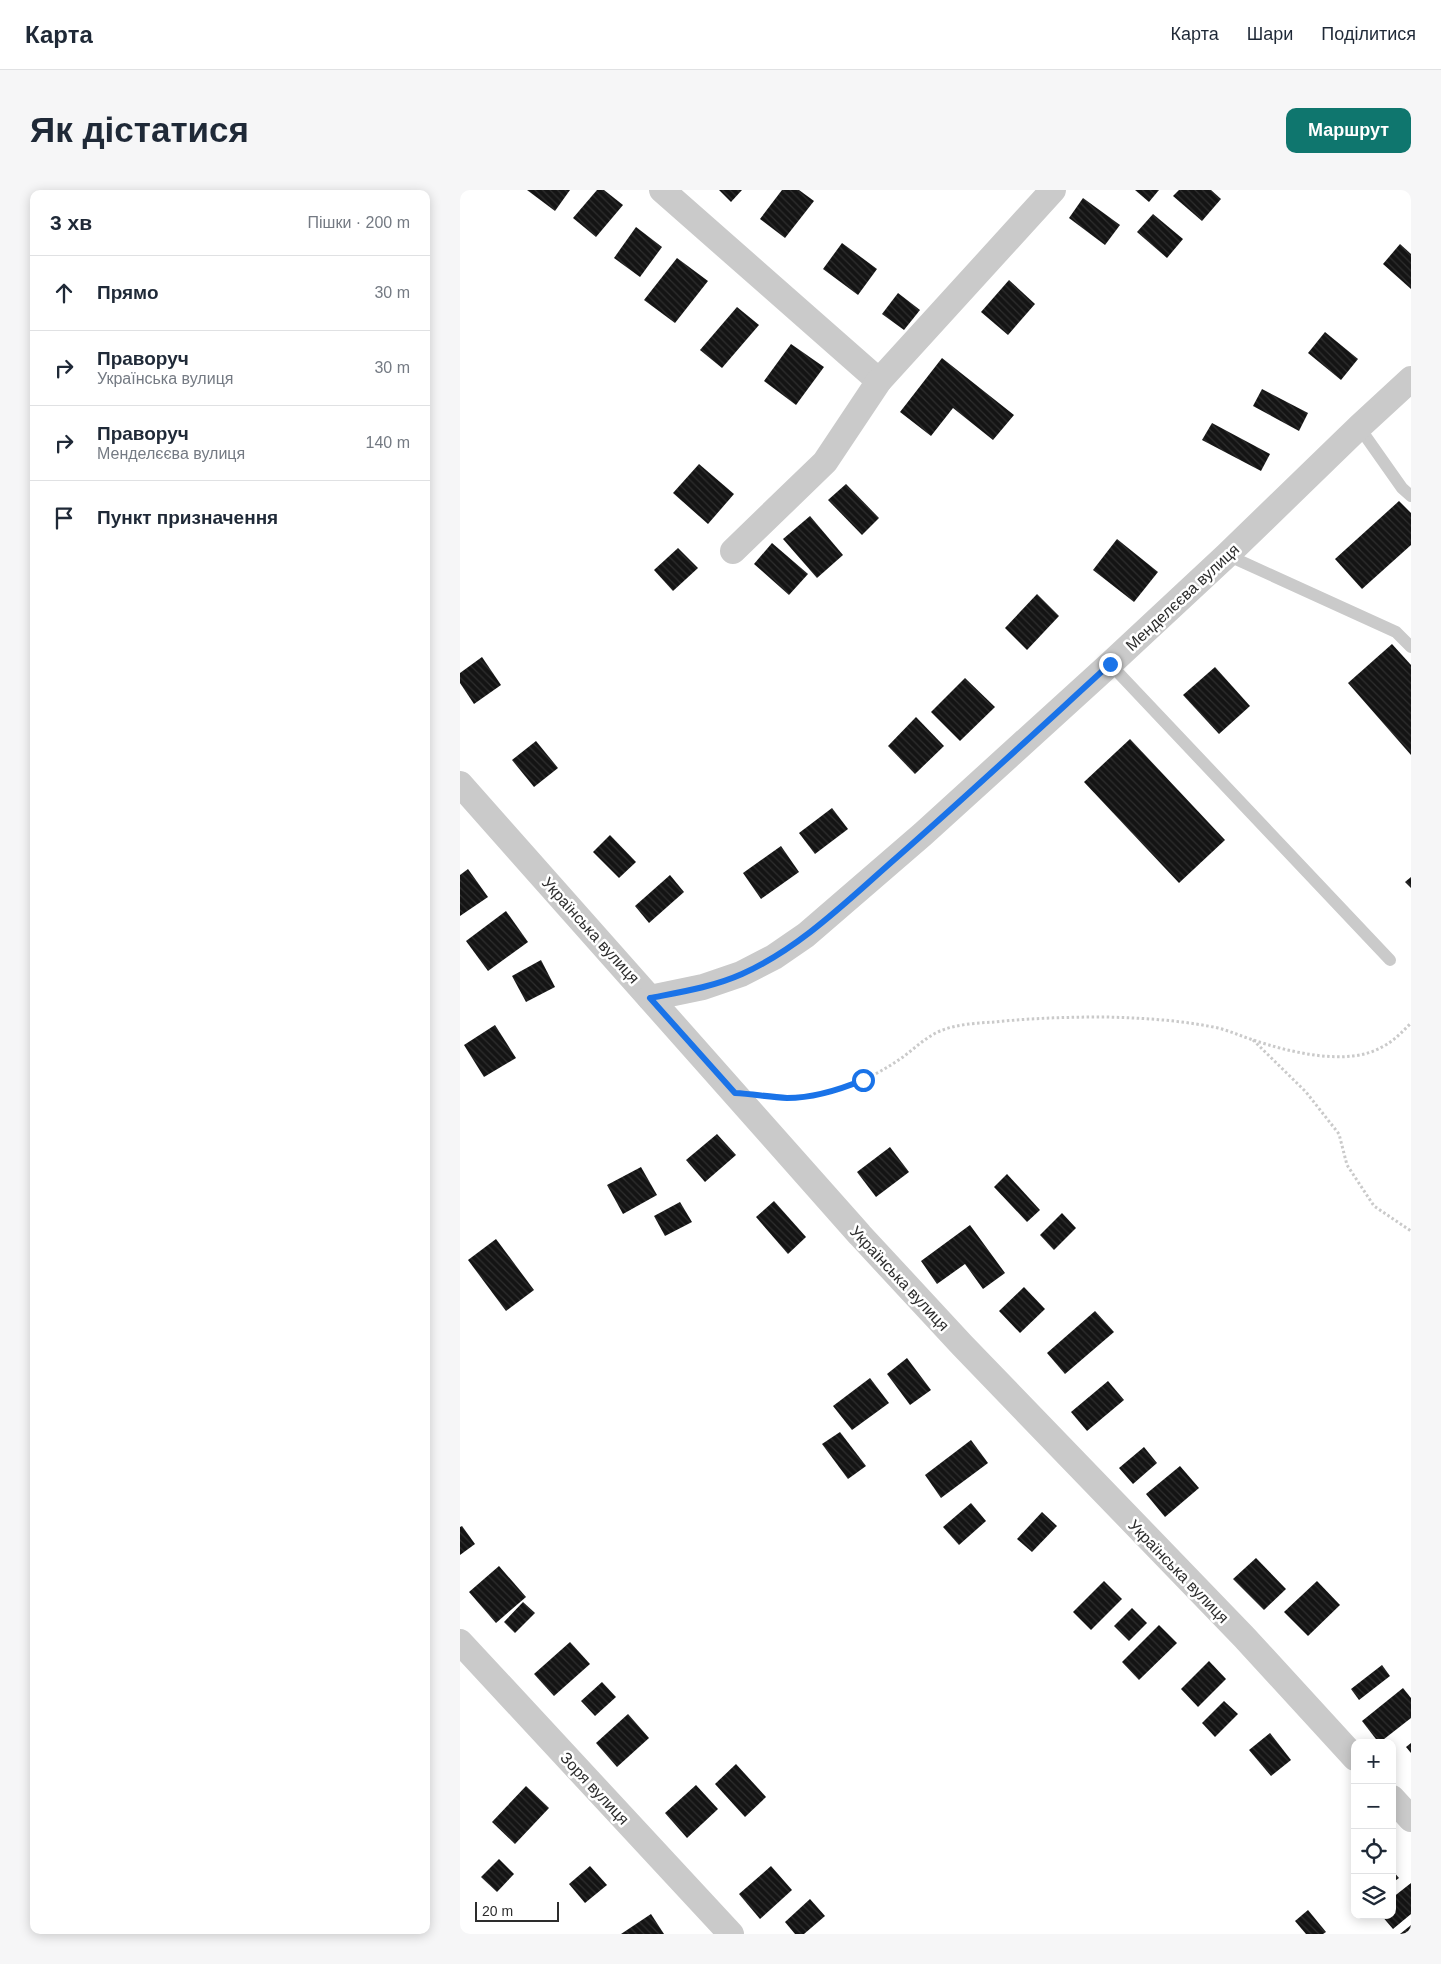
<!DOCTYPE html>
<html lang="uk">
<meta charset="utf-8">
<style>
:root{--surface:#fff;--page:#f6f6f7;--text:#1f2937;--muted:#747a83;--line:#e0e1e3;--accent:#0f766e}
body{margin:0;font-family:Helvetica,sans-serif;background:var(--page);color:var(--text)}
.controls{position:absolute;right:15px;bottom:15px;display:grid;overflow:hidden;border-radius:10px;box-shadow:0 2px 12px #0003}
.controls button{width:45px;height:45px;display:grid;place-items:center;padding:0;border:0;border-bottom:1px solid var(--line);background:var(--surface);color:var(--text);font:25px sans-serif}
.scale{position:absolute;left:15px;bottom:12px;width:84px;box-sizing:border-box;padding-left:5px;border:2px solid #2d2d2d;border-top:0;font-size:14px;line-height:18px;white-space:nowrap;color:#2d2d2d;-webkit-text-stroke:4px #fff;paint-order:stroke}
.stop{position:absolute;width:15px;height:15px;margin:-11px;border:4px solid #1a73e8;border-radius:50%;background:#fff}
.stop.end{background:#1a73e8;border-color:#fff;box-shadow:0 1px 5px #0008}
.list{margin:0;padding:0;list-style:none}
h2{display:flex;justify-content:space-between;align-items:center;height:65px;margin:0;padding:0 20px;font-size:21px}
h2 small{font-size:16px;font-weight:400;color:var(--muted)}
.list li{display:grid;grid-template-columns:32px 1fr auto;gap:15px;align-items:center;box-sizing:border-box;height:75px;padding:0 20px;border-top:1px solid var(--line)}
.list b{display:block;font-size:19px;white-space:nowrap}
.list p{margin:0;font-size:16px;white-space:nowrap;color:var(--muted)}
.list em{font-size:16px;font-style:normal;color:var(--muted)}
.icon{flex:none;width:28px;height:28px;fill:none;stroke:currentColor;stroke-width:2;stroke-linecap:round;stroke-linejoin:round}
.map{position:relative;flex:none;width:951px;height:1744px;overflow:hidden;border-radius:10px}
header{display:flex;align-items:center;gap:30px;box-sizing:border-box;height:70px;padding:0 25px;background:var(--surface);border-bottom:1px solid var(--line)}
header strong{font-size:24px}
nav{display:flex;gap:28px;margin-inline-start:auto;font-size:18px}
.intro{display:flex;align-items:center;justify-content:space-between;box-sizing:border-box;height:120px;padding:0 30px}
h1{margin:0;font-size:35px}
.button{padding:12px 22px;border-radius:10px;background:var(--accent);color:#fff;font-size:18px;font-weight:700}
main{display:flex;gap:30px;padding:0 30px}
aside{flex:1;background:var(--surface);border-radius:10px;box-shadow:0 2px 12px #0003}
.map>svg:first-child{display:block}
.building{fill:url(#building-back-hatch)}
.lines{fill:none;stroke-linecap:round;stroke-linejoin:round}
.path{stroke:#cacaca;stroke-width:3;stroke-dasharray:2.5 2.5;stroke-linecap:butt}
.service{stroke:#cacaca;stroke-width:12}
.minor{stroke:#cacaca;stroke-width:26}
.route{stroke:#1a73e8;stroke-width:6}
.labels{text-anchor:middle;stroke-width:5;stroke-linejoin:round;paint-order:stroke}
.street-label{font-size:16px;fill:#2d2d2d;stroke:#fff}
</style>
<header>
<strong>Карта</strong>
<nav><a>Карта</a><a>Шари</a><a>Поділитися</a></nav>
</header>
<div class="intro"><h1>Як дістатися</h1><a class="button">Маршрут</a></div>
<main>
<aside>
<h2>3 хв<small>Пішки · 200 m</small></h2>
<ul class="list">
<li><svg class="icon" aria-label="ahead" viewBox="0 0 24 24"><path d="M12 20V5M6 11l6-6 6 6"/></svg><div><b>Прямо</b></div><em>30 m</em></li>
<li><svg class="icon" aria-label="right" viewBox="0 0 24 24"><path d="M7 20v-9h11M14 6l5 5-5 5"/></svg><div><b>Праворуч</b><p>Українська вулиця</p></div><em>30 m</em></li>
<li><svg class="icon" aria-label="right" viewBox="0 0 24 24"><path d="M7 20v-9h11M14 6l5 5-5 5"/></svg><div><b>Праворуч</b><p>Менделєєва вулиця</p></div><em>140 m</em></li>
<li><svg class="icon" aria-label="arrive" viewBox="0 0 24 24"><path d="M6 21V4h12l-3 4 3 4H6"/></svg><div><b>Пункт призначення</b></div></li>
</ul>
</aside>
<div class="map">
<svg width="951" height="1744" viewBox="0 0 951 1744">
<defs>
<pattern id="building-back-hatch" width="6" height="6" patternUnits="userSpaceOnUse" patternTransform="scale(1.25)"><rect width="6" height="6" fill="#141414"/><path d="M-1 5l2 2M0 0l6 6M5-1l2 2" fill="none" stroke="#2e2e2e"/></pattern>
</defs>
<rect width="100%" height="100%" fill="#fff"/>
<!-- building -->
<g class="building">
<polygon points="67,0 110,0 95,21"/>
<polygon points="137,0 144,0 163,15 136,47 113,28"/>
<polygon points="259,0 282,0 271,12"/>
<polygon points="322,0 339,0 354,11 325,48 300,29"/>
<polygon points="675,0 699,0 689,12"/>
<polygon points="719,0 751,0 761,9 742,31 713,6"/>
<polygon points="623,8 660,35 645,55 609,28"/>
<polygon points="693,24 723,49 707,68 677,42"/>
<polygon points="176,37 202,57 180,87 154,68"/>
<polygon points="382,53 417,79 398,105 363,79"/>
<polygon points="940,54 951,64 951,99 923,74"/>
<polygon points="217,68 248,91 215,133 184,110"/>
<polygon points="549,90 575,114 548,145 521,122"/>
<polygon points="438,103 460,120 444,140 422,124"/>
<polygon points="277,117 299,135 262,178 240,160"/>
<polygon points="865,142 898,169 881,190 848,163"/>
<polygon points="331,154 364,177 336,215 304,191"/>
<polygon points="482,168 554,225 533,250 493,218 471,246 440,222"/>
<polygon points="802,199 848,223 839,241 793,216"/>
<polygon points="752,233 810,264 801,281 742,250"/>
<polygon points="239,274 274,304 248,334 213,303"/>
<polygon points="386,294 419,328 402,345 368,310"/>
<polygon points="939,311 951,323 951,355 902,399 875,369"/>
<polygon points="350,326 383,365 357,388 323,349"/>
<polygon points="657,349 698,382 674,412 633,380"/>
<polygon points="312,353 348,384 329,405 294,374"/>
<polygon points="218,358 238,378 213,401 194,380"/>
<polygon points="577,404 599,426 567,460 545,438"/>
<polygon points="932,454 951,475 951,565 888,493"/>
<polygon points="22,467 41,495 14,514 0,493 0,483"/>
<polygon points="755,477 790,516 759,544 723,505"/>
<polygon points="505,488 535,517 500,551 471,522"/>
<polygon points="456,527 484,556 455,584 428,556"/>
<polygon points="670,549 765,650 719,693 624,592"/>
<polygon points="76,551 98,578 74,597 52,570"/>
<polygon points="372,618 388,639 355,664 339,643"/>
<polygon points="150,645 176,672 159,688 133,662"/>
<polygon points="321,656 339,682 301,709 283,683"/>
<polygon points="8,679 28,707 0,726 0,685"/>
<polygon points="210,685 224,702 189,733 175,716"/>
<polygon points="951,687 951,698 945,692"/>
<polygon points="46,721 68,752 28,781 6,751"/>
<polygon points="81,770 95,797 66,812 52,786"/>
<polygon points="35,835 56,868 24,887 4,855"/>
<polygon points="257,944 276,965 245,992 226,970"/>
<polygon points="430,957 449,982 416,1007 397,982"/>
<polygon points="181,977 197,1005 163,1024 147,995"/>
<polygon points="547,984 580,1020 567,1032 534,997"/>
<polygon points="314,1011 346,1047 328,1064 296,1027"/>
<polygon points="220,1012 232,1032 205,1046 194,1026"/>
<polygon points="602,1023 616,1038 594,1060 580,1045"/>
<polygon points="510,1035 545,1083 523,1099 505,1074 477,1094 461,1071"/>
<polygon points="36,1049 74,1100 46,1121 8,1070"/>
<polygon points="564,1097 585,1119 560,1143 539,1121"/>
<polygon points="635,1121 654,1142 605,1184 587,1163"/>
<polygon points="447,1168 471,1200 450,1215 427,1184"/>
<polygon points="410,1188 429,1213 392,1240 373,1216"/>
<polygon points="648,1191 664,1210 627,1241 611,1222"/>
<polygon points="380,1242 406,1276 388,1289 362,1254"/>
<polygon points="511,1250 528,1273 481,1308 465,1285"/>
<polygon points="684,1257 697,1273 673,1294 659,1278"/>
<polygon points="720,1276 739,1298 705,1327 686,1304"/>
<polygon points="511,1313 526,1331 499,1355 483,1337"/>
<polygon points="582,1322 597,1336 572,1362 557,1349"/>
<polygon points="2,1336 15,1354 0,1365 0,1337"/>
<polygon points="796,1368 826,1399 804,1420 773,1389"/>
<polygon points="39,1376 66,1407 36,1433 9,1402"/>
<polygon points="644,1391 662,1409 631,1440 613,1422"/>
<polygon points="857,1391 880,1415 848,1446 824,1422"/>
<polygon points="63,1412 75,1423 55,1443 44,1432"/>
<polygon points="672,1418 687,1433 669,1451 654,1436"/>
<polygon points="699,1435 717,1453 679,1490 662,1472"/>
<polygon points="110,1452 130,1474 94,1506 74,1484"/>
<polygon points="749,1471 766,1489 738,1517 721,1499"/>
<polygon points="922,1475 930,1486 899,1510 891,1499"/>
<polygon points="142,1492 156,1507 135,1526 121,1511"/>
<polygon points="943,1498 951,1508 951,1528 919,1553 902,1531"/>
<polygon points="764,1511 778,1524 755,1547 742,1533"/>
<polygon points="168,1524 189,1548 157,1577 136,1553"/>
<polygon points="810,1543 831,1570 811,1586 789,1560"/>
<polygon points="951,1553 951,1563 946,1557"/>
<polygon points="276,1574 306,1607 285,1627 255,1594"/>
<polygon points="236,1595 258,1619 227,1648 205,1623"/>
<polygon points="66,1596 89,1618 55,1654 32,1632"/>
<polygon points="39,1669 54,1684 37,1702 21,1687"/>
<polygon points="130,1676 147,1695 125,1713 109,1694"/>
<polygon points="311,1676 332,1700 300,1729 279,1704"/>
<polygon points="932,1680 939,1688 932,1693"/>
<polygon points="951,1693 951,1724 933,1739 921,1725 932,1725 932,1708"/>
<polygon points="350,1709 365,1726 344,1744 335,1744 325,1732"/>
<polygon points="848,1720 866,1742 863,1744 846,1744 835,1731"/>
<polygon points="191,1724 204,1744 161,1744"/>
<polygon points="951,1735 951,1744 940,1744"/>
</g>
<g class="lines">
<!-- path -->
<g class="path">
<polyline points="793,850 846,902 879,944 887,975 914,1016 951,1041"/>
<path d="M315 907C361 911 406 893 443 867 455 858 466 847 480 841 497 834 517 833 535 832 572 828 608 827 645 827 683 828 720 830 758 838 770 841 781 846 793 850 829 862 888 877 922 857 934 851 942 842 951 833"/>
</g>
<!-- service -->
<g class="service">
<polyline points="899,237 942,298 951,306"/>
<polyline points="767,365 936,442 951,457"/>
<polyline points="650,474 930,770"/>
</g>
<!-- minor -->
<g class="minor">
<polyline points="202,0 419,191"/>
<polyline points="273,361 365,272 419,191 593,0"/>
<polyline points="0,594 400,1045 502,1155 784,1447 895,1568"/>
<polyline points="190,808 243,797 281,784 314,767 346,745 463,644 650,474 767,365 899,237 951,189"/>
<polyline points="0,1452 271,1744"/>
<polyline points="932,1608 951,1629"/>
</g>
</g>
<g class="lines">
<!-- route -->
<path class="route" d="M403 890C379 900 353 908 327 908 310 907 292 904 275 903L190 808C221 802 253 797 282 784 340 758 387 711 435 669 508 605 579 539 650 474"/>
</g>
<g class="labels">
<!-- street labels -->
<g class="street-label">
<text transform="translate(722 407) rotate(-43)" y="6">Менделєєва вулиця</text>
<text transform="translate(131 740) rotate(48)" y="6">Українська вулиця</text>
<text transform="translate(440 1088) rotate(47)" y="6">Українська вулиця</text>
<text transform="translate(719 1381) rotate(46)" y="6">Українська вулиця</text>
<text transform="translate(135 1598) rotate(47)" y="6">Зоря вулиця</text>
</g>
</g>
</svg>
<div class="controls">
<button>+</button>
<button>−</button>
<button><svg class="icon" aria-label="locate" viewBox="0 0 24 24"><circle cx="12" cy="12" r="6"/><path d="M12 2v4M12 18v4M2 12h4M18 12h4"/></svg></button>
<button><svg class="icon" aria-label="layers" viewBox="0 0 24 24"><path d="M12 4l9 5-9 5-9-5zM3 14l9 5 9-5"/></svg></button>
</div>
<div class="scale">20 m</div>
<div class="stop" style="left:403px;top:890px"></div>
<div class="stop end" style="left:650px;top:474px"></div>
</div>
</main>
